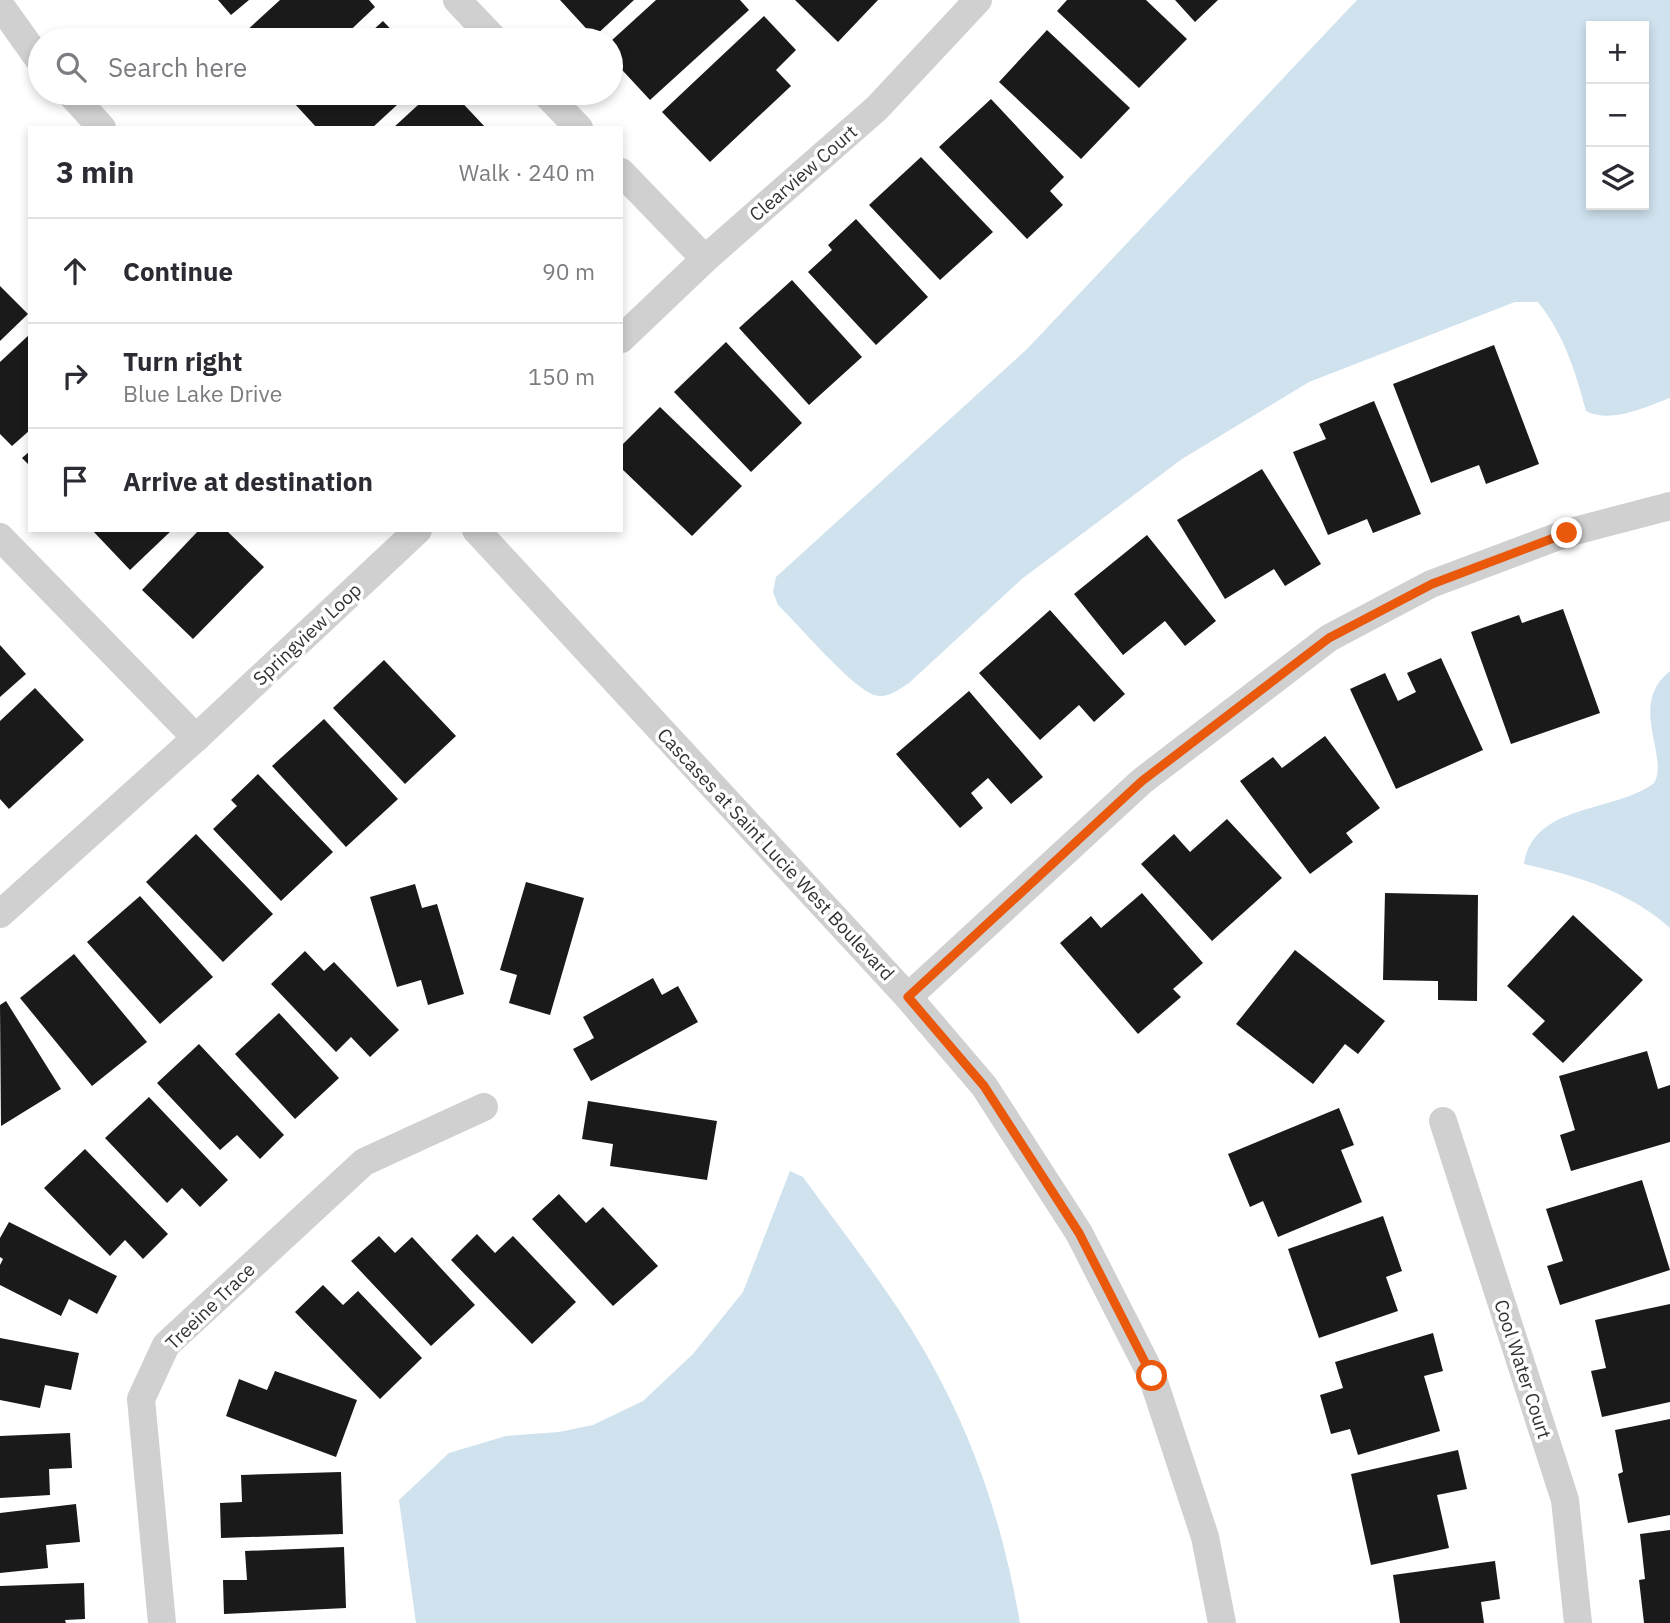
<!DOCTYPE html>
<meta charset="utf-8">
<style>
:root{--surface:#fff;--page:#f2f2f3;--text:#2b2b33;--muted:#7c7c81;--line:#e1e1e2}
body{margin:0;font-family:"IBM Plex Sans",sans-serif;background:var(--page);color:var(--text)}
.controls{position:absolute;right:21px;top:21px;display:grid;overflow:hidden;border-radius:0px;box-shadow:0 4px 10px #0003}
.controls button{width:63px;height:63px;display:grid;place-items:center;padding:0;border:0;border-bottom:2px solid var(--line);background:var(--surface);color:var(--text);font:35px sans-serif}
.stop{position:absolute;width:21px;height:21px;margin:-16px;border:5px solid #ea580c;border-radius:50%;background:#fff}
.stop.end{background:#ea580c;border-color:#fff;box-shadow:0 2px 7px #0008}
.list{margin:0;padding:0;list-style:none}
h2{display:flex;justify-content:space-between;align-items:center;height:91px;margin:0;padding:0 28px;font-size:30px}
h2 small{font-size:23px;font-weight:400;color:var(--muted)}
.list li{display:grid;grid-template-columns:46px 1fr auto;gap:21px;align-items:center;box-sizing:border-box;height:105px;padding:0 28px;border-top:2px solid var(--line)}
.list b{display:block;font-size:26px;white-space:nowrap}
.list p{margin:0;font-size:23px;white-space:nowrap;color:var(--muted)}
.list em{font-size:23px;font-style:normal;color:var(--muted)}
.icon{flex:none;width:38px;height:38px;fill:none;stroke:currentColor;stroke-width:2;stroke-linecap:round;stroke-linejoin:round}
.map{position:relative;flex:none;width:1670px;height:1623px;overflow:hidden}
.search{position:absolute;background:var(--surface);box-shadow:0 4px 10px #0003;left:28px;top:28px;width:595px;height:77px;display:flex;align-items:center;gap:18px;box-sizing:border-box;padding:0 24px;border-radius:38px;color:var(--muted);font-size:26px}
.panel{position:absolute;background:var(--surface);box-shadow:0 4px 10px #0003;left:28px;top:126px;width:595px;height:406px;border-radius:0px}
.map>svg:first-child{display:block}
.water{fill:#cfe2ee;fill-rule:evenodd}
.building{fill:#1a1a1a}
.lines{fill:none;stroke-linecap:round;stroke-linejoin:round}
.minor{stroke:#d0d0d0;stroke-width:28}
.route{stroke:#ea580c;stroke-width:9}
.labels{text-anchor:middle;stroke-width:7;stroke-linejoin:round;paint-order:stroke}
.street-label{font-size:19px;fill:#333;stroke:#fff}
</style>
<div class="map">
<svg width="1670" height="1623" viewBox="0 0 1670 1623">
<rect width="100%" height="100%" fill="#fff"/>
<!-- water -->
<g class="water">
<path d="M1357 0H1670V398C1646 407 1610 424 1586 411 1576 372 1563 333 1538 302H1515L1309 382 1182 459 1023 578 909 683C898 690 887 699 874 695 850 686 799 625 778 605L773 592 776 577 1027 349ZM1591 26H1644V205H1591Z"/>
<path d="M1670 671V928C1629 891 1577 876 1524 864 1533 803 1615 813 1654 783 1670 756 1627 705 1670 671Z"/>
<path d="M790 1171 803 1177C844 1234 890 1291 925 1352 975 1439 1003 1525 1020 1623H416L399 1500 449 1453 506 1436 559 1432 593 1425 643 1401 693 1354 743 1292Z"/>
</g>
<!-- building -->
<g class="building">
<polygon points="218,0 249,0 231,15"/>
<polygon points="280,0 369,0 375,7 340,40 251,40 244,33"/>
<polygon points="560,0 634,0 594,37"/>
<polygon points="656,0 740,0 749,10 650,100 611,58 611,41"/>
<polygon points="795,0 878,0 838,42"/>
<polygon points="1067,0 1146,0 1187,39 1139,88 1057,11"/>
<polygon points="1175,0 1218,0 1195,22"/>
<polygon points="764,16 796,50 776,70 791,86 710,162 662,112"/>
<polygon points="383,21 401,40 362,40"/>
<polygon points="1047,30 1130,108 1081,159 999,82"/>
<polygon points="305,93 410,93 372,128 317,128 294,103"/>
<polygon points="431,93 453,93 486,128 393,128"/>
<polygon points="991,99 1064,177 1050,191 1063,205 1027,239 939,147"/>
<polygon points="921,157 993,232 940,280 869,205"/>
<polygon points="856,219 928,297 876,345 808,272 832,250 828,245"/>
<polygon points="792,280 862,357 809,405 739,328"/>
<polygon points="0,286 28,314 0,341"/>
<polygon points="30,334 30,430 12,446 0,434 0,362"/>
<polygon points="726,342 802,423 751,472 674,392"/>
<polygon points="1494,345 1539,464 1486,484 1479,465 1431,483 1393,384"/>
<polygon points="1374,401 1421,514 1373,533 1367,519 1328,535 1293,452 1326,439 1319,424"/>
<polygon points="660,407 742,486 692,536 621,468 621,446"/>
<polygon points="30,451 30,466 22,458"/>
<polygon points="1262,469 1321,564 1285,586 1274,569 1225,599 1177,520"/>
<polygon points="92,530 172,530 130,570"/>
<polygon points="199,530 226,530 264,567 193,639 142,590"/>
<polygon points="1147,535 1216,621 1185,646 1165,621 1123,655 1074,594"/>
<polygon points="1563,609 1600,713 1511,744 1471,632 1519,615 1522,623"/>
<polygon points="1050,610 1125,694 1094,722 1079,705 1040,740 979,673"/>
<polygon points="0,645 26,674 0,697"/>
<polygon points="1441,658 1483,750 1396,789 1350,689 1385,673 1398,701 1416,692 1407,673"/>
<polygon points="384,660 456,736 405,784 333,708"/>
<polygon points="35,688 84,740 9,809 0,799 0,721"/>
<polygon points="969,691 1043,777 1011,804 988,778 971,793 983,808 960,828 896,754"/>
<polygon points="324,719 398,799 346,847 272,766"/>
<polygon points="1325,736 1380,808 1346,833 1353,842 1310,874 1240,781 1273,757 1282,768"/>
<polygon points="258,774 333,852 281,901 213,829 237,806 231,800"/>
<polygon points="1227,819 1282,878 1212,941 1141,864 1174,834 1190,852"/>
<polygon points="196,834 273,914 223,962 146,882"/>
<polygon points="526,882 584,898 550,1015 509,1003 517,975 500,970"/>
<polygon points="415,884 422,908 437,904 464,994 428,1005 421,980 397,987 370,897"/>
<polygon points="1142,893 1203,963 1173,989 1181,997 1138,1034 1060,943 1091,916 1101,928"/>
<polygon points="1385,893 1478,895 1477,1001 1438,1000 1438,981 1383,980"/>
<polygon points="140,896 213,977 160,1024 87,942"/>
<polygon points="1573,915 1643,980 1563,1063 1532,1034 1545,1021 1507,986"/>
<polygon points="1295,950 1385,1021 1358,1054 1345,1044 1313,1084 1236,1024"/>
<polygon points="305,951 324,971 334,962 399,1030 370,1057 351,1037 336,1052 271,984"/>
<polygon points="74,954 147,1042 92,1086 20,998"/>
<polygon points="653,978 662,995 678,986 698,1022 591,1081 573,1049 594,1038 583,1017"/>
<polygon points="6,1001 61,1089 1,1126 0,1005"/>
<polygon points="279,1013 339,1078 295,1119 235,1054"/>
<polygon points="199,1044 284,1135 260,1159 237,1135 220,1150 157,1083"/>
<polygon points="1647,1051 1658,1089 1670,1085 1670,1142 1571,1171 1560,1135 1575,1130 1559,1076"/>
<polygon points="149,1097 228,1180 200,1207 182,1188 167,1203 105,1138"/>
<polygon points="588,1101 717,1121 707,1180 610,1166 613,1144 582,1139"/>
<polygon points="1339,1108 1354,1145 1341,1150 1362,1202 1278,1237 1263,1201 1250,1207 1228,1154"/>
<polygon points="85,1149 168,1234 143,1259 125,1240 110,1256 44,1188"/>
<polygon points="1642,1180 1670,1270 1560,1305 1547,1266 1563,1261 1546,1209"/>
<polygon points="559,1194 586,1223 603,1207 658,1266 613,1306 532,1219"/>
<polygon points="1383,1216 1402,1271 1386,1277 1398,1311 1319,1338 1288,1249"/>
<polygon points="9,1222 117,1276 97,1314 69,1299 61,1316 0,1285 0,1265 3,1259 0,1257 0,1238"/>
<polygon points="477,1234 495,1253 513,1236 576,1302 532,1344 451,1260"/>
<polygon points="379,1236 395,1253 412,1237 475,1305 431,1346 351,1261"/>
<polygon points="323,1285 343,1305 358,1291 422,1358 380,1399 295,1312"/>
<polygon points="1670,1304 1670,1402 1602,1417 1591,1371 1606,1368 1595,1320"/>
<polygon points="1433,1333 1443,1371 1424,1376 1440,1431 1358,1455 1350,1429 1331,1434 1320,1395 1343,1388 1335,1362"/>
<polygon points="0,1338 79,1353 71,1390 45,1385 40,1408 0,1400"/>
<polygon points="275,1371 357,1400 336,1457 226,1416 239,1379 267,1390"/>
<polygon points="1670,1419 1670,1515 1628,1523 1618,1474 1623,1472 1615,1430"/>
<polygon points="70,1433 72,1468 49,1469 50,1495 0,1498 0,1436"/>
<polygon points="1458,1450 1467,1489 1437,1495 1449,1548 1371,1565 1351,1474"/>
<polygon points="341,1472 343,1534 221,1538 220,1503 242,1502 241,1475"/>
<polygon points="76,1504 80,1542 46,1545 48,1568 0,1573 0,1513"/>
<polygon points="1670,1530 1670,1623 1644,1623 1639,1580 1645,1579 1640,1534"/>
<polygon points="344,1547 346,1608 224,1614 223,1580 247,1580 245,1551"/>
<polygon points="1495,1561 1500,1599 1481,1602 1484,1623 1400,1623 1393,1575"/>
<polygon points="84,1583 85,1619 65,1620 66,1623 0,1623 0,1586"/>
</g>
<g class="lines">
<!-- minor -->
<g class="minor">
<polyline points="457,0 495,40"/>
<polyline points="0,5 40,61"/>
<polyline points="70,93 102,128"/>
<polyline points="545,93 579,128"/>
<polyline points="621,172 705,259"/>
<polyline points="621,339 705,259 877,108 978,0"/>
<polyline points="476,530 908,997 984,1086 1079,1233 1152,1376 1205,1537 1222,1623"/>
<polyline points="0,537 196,738"/>
<polyline points="0,914 196,738 418,530"/>
<polyline points="908,997 1142,781 1329,638 1431,584 1567,533 1670,506"/>
<polyline points="1443,1121 1565,1500 1578,1623"/>
<polyline points="162,1623 141,1399 166,1345 364,1162 484,1107"/>
</g>
</g>
<g class="lines">
<!-- route -->
<polyline class="route" points="1152,1376 1079,1233 984,1086 908,997 1142,781 1329,638 1432,584 1567,533"/>
</g>
<g class="labels">
<!-- street labels -->
<g class="street-label">
<text transform="translate(803 173) rotate(-41)" y="7">Clearview Court</text>
<text transform="translate(307 634) rotate(-43)" y="7">Springview Loop</text>
<text transform="translate(776 854) rotate(47)" y="7">Cascases at Saint Lucie West Boulevard</text>
<text transform="translate(210 1306) rotate(-44)" y="7">Treeine Trace</text>
<text transform="translate(1523 1369) rotate(72)" y="7">Cool Water Court</text>
</g>
</g>
</svg>
<div class="controls">
<button>+</button>
<button>−</button>
<button><svg class="icon" aria-label="layers" viewBox="0 0 24 24"><path d="M12 4l9 5-9 5-9-5zM3 14l9 5 9-5"/></svg></button>
</div>
<div class="stop" style="left:1152px;top:1376px"></div>
<div class="stop end" style="left:1567px;top:533px"></div>
<div class="search"><svg class="icon" aria-label="search" viewBox="0 0 24 24"><circle cx="10" cy="10" r="6"/><path d="M15 15l6 6"/></svg>Search here</div>
<section class="panel">
<h2>3 min<small>Walk · 240 m</small></h2>
<ul class="list">
<li><svg class="icon" aria-label="ahead" viewBox="0 0 24 24"><path d="M12 20V5M6 11l6-6 6 6"/></svg><div><b>Continue</b></div><em>90 m</em></li>
<li><svg class="icon" aria-label="right" viewBox="0 0 24 24"><path d="M7 20v-9h11M14 6l5 5-5 5"/></svg><div><b>Turn right</b><p>Blue Lake Drive</p></div><em>150 m</em></li>
<li><svg class="icon" aria-label="arrive" viewBox="0 0 24 24"><path d="M6 21V4h12l-3 4 3 4H6"/></svg><div><b>Arrive at destination</b></div></li>
</ul>
</section>
</div>
